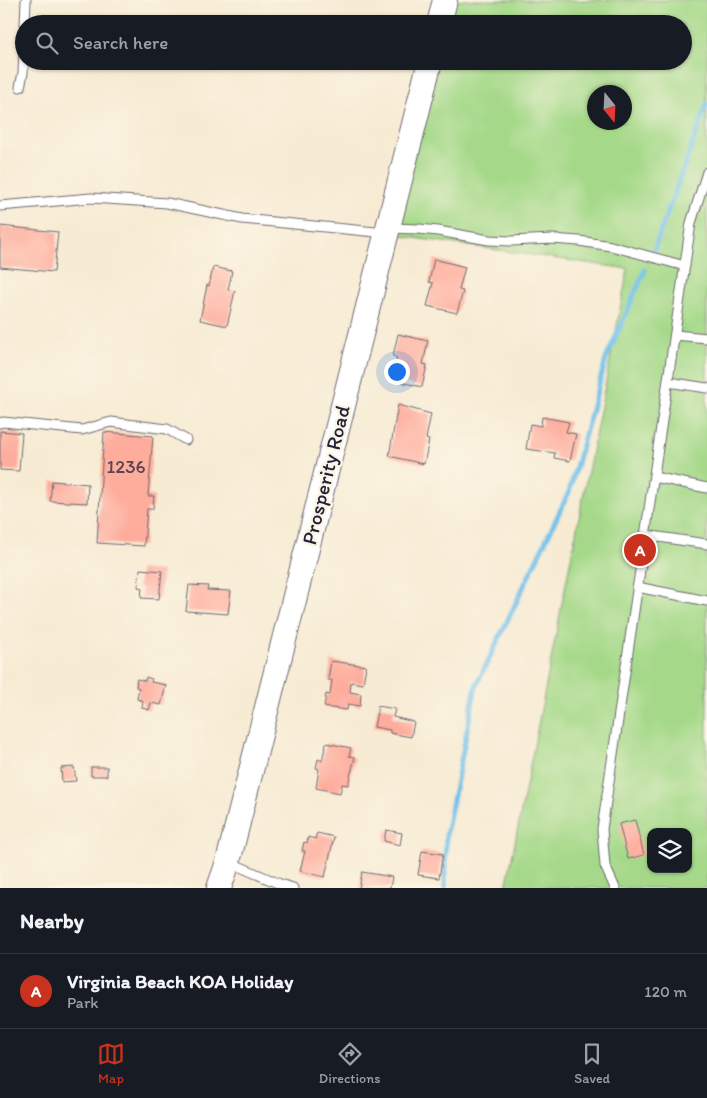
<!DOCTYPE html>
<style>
:root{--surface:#171b24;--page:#242831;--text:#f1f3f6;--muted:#9ea1a6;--line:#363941;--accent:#c8321e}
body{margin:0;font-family:Itim,sans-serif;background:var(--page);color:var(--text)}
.controls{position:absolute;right:15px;bottom:15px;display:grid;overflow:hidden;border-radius:10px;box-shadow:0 1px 4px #0004}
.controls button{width:45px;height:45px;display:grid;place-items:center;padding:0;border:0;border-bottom:1px solid var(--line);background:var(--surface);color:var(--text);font:25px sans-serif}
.compass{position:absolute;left:587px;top:85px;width:45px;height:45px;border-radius:50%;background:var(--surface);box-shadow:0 1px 4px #0004;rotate:162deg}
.you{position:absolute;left:396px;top:371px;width:18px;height:18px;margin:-12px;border:4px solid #fff;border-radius:50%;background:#1a73e8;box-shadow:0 0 0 8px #1a73e833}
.badge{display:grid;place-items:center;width:32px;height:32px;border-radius:50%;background:var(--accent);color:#fff;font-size:16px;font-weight:700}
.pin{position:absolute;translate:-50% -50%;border:2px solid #fff;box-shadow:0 1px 5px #0006}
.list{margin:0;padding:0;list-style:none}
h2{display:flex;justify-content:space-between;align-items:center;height:65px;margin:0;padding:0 20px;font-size:21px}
h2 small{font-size:16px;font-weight:400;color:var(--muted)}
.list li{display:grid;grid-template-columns:32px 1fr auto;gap:15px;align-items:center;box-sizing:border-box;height:75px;padding:0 20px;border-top:1px solid var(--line)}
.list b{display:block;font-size:19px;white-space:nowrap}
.list p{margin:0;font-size:16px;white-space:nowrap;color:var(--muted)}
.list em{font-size:16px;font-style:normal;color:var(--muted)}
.icon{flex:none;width:28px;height:28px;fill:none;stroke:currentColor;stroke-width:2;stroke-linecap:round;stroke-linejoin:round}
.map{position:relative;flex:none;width:707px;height:888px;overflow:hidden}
.search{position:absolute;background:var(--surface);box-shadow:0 1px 4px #0004;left:15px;right:15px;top:15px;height:55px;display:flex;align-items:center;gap:12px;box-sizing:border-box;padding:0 18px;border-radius:28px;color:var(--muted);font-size:19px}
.sheet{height:140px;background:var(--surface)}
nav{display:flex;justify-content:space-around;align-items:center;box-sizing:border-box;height:70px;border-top:1px solid var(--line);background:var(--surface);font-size:14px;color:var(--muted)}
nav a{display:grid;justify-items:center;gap:2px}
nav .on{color:var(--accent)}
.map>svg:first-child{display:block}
.green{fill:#a5d989;stroke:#647e62;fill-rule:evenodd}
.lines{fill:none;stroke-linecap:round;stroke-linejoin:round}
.stream{stroke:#6fc0ea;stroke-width:5}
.building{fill:#feac9c}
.lane-casing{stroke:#6d6870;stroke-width:11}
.secondary-casing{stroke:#6d6870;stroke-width:26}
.lane{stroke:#fff;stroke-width:9}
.secondary{stroke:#fff;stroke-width:24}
.labels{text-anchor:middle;stroke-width:5;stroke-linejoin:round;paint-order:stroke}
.number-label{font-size:19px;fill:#594453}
.street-label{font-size:21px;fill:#22223b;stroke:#fcf5e5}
</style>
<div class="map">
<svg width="707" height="888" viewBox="0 0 707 888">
<rect width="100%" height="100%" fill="#fcf5e5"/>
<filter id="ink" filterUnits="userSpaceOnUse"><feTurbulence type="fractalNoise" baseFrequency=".02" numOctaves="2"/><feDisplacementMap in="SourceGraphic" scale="10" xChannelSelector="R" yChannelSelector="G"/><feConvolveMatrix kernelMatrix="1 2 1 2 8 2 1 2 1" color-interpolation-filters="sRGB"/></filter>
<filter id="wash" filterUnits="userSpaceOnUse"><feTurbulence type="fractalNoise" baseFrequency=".0096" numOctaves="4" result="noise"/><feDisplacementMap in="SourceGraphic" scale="20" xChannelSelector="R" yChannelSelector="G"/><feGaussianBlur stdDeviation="1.12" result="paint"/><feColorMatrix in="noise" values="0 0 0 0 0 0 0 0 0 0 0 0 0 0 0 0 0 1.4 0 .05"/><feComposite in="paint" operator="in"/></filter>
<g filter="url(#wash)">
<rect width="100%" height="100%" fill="#f7ebd3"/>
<!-- green -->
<path class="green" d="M454 0H707V888H506L628 269 394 235 438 61H683V24H448ZM594 92H624V122H594ZM651 832H688V869H651Z"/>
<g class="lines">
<!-- stream -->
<g class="stream">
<polyline points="653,252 707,104"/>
<polyline points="445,888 446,835 476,686 569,492 606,359 645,270"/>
</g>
</g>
<g id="blocks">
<!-- building -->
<g class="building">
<polygon points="0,226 58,232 54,272 0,267"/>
<polygon points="434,259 465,267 459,290 463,291 457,313 427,306 433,283 429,282"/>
<polygon points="213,267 232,271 228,290 235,291 227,326 200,320 207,285 209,286"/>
<polygon points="398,334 428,341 423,364 427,365 422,387 392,380 397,358 393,356"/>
<polygon points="398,405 431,414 426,439 429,440 424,464 389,456"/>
<polygon points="542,417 569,422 566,432 576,434 570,461 554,458 555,453 526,449 530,424 541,426"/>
<polygon points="0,431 22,433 19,471 0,470"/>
<polygon points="104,432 153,436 148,496 154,496 153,509 147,509 144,546 97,543"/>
<polygon points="52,481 88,484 87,503 50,501"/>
<polygon points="140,569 162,571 159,599 141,598 142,588 138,587"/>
<polygon points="189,585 208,586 207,590 231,591 228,614 186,611"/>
<polygon points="331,661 366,666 363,684 351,682 350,692 361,694 360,706 348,704 347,710 324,707 326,694 330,695 332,680 328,680"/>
<polygon points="146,677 152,679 151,682 166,685 161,705 151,703 149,710 142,708 143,701 137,699 139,688 136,687 137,679 145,681"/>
<polygon points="378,706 395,709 393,717 414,722 411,737 390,733 390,730 374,727"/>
<polygon points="326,743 351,748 349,756 355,757 348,785 342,784 340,793 316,788 319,769 316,768 318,759 322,761"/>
<polygon points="74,767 76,781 62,782 61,768"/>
<rect x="91" y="767" width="16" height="9"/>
<polygon points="635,820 644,855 628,859 619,824"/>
<polygon points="386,830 402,833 400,845 384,841"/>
<polygon points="317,833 334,837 325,877 300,871 305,851 302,851 304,842 307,843 308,837 315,839"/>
<polygon points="422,851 443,854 439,878 418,875"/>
<polygon points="362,872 392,877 390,888 359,888"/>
</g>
</g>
</g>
<g filter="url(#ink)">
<use href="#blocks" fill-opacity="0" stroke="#6d6870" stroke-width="1"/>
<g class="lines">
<defs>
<g id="lane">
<polyline points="25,24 26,0"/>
<polyline points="20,87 23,73 24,48"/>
<polyline points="0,206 91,198 167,203 242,219 386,233"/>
<polyline points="389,228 419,229 438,231 489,240 511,241 552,239 579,241 611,246 685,266"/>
<polyline points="675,335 707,338"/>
<polyline points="668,382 707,388"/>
<polyline points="0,423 3,422 82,430 111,422 167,429 186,440"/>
<polyline points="654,477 707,488"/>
<polyline points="645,535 707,544"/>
<polyline points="637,587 707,601"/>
<polyline points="229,862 280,884 293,888"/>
<polyline points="615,888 605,866 602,829 691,223 707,172"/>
</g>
<g id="secondary">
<polyline points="439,24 445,0"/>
<polyline points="219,888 228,862 430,61"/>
</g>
</defs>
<!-- lane casing -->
<use href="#lane" class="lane-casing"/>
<!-- secondary casing -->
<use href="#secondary" class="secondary-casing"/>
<!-- lane -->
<use href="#lane" class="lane"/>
<!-- secondary -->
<use href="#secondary" class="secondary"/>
</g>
</g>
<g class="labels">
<!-- number labels -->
<g class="number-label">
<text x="126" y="473">1236</text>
</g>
<!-- street labels -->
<g class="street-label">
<text transform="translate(326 475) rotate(-76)" y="7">Prosperity Road</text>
</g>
</g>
</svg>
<div class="controls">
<button><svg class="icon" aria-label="layers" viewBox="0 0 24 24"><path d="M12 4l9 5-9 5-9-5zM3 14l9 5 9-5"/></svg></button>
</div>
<svg class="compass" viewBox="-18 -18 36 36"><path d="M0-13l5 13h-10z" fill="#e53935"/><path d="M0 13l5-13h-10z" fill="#9ea1a6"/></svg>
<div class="you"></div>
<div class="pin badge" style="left:640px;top:550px">A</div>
<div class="search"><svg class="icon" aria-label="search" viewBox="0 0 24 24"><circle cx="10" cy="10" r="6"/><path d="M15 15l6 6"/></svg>Search here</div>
</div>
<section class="sheet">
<h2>Nearby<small></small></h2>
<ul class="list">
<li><span class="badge">A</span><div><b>Virginia Beach KOA Holiday</b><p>Park</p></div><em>120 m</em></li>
</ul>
</section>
<nav>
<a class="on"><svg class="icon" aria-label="map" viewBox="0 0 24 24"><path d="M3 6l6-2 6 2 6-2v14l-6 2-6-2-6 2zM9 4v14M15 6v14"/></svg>Map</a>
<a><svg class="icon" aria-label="directions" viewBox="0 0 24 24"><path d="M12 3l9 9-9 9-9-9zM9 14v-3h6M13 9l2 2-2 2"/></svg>Directions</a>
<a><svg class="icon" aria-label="saved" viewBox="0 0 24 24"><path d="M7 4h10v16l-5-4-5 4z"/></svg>Saved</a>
</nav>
